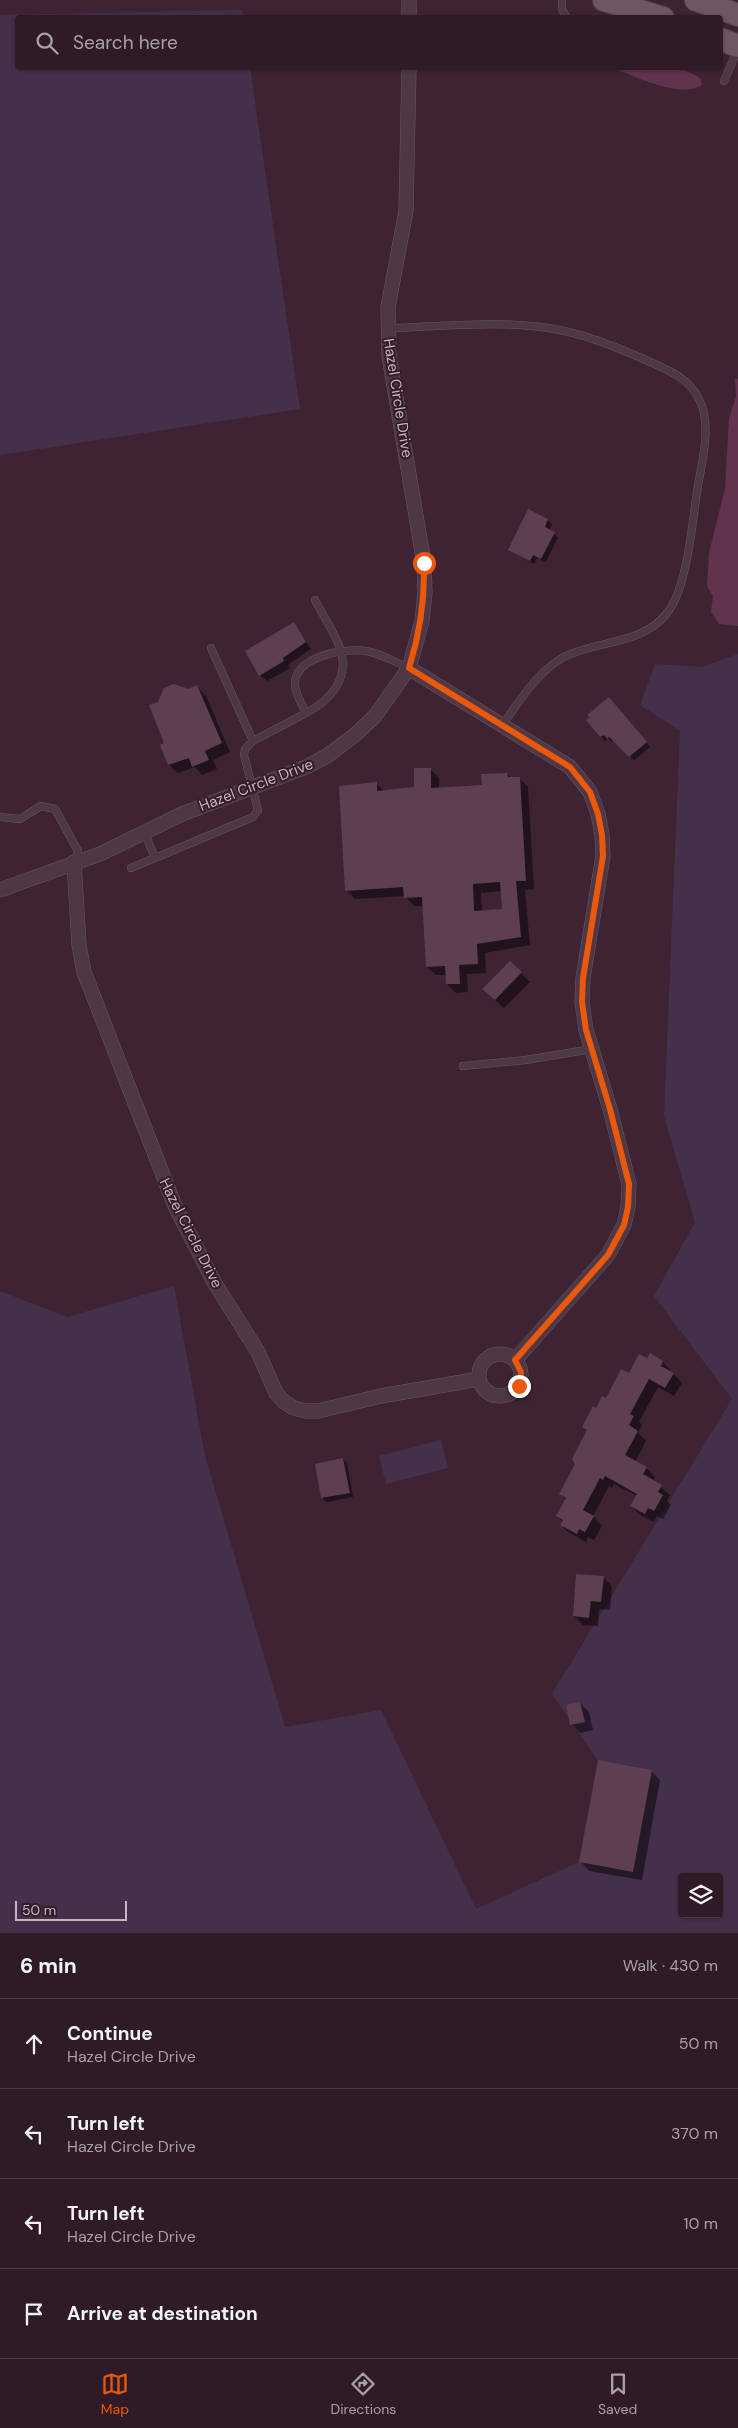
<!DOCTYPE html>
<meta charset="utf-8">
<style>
:root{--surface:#2e1b26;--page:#36242e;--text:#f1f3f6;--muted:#a7a1a7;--line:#493943;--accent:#ea580c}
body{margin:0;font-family:"DM Sans",sans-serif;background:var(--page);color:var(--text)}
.controls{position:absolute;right:15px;bottom:15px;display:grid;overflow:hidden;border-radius:5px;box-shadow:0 1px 4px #0004}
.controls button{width:45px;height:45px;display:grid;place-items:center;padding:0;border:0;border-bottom:1px solid var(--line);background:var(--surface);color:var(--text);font:25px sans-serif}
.scale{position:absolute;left:15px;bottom:12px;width:112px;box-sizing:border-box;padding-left:5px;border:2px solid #c9b4c0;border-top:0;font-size:14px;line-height:18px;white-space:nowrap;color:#c9b4c0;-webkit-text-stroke:4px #331d2a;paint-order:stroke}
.stop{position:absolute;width:15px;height:15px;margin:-11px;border:4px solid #ea580c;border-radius:50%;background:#fff}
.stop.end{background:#ea580c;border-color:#fff;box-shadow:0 1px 5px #0008}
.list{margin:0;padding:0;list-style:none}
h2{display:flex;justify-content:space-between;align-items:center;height:65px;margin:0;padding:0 20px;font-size:21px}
h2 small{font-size:16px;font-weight:400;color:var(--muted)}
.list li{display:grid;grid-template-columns:32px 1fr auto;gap:15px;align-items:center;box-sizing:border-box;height:90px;padding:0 20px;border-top:1px solid var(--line)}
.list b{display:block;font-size:19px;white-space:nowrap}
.list p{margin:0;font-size:16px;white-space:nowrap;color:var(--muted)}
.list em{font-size:16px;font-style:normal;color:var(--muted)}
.icon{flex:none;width:28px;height:28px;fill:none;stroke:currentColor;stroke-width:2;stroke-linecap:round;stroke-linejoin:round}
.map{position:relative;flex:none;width:738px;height:1933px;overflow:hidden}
.search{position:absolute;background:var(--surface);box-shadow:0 1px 4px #0004;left:15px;right:15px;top:15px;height:55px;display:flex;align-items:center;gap:12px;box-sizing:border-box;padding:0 18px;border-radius:5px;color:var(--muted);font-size:19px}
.sheet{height:425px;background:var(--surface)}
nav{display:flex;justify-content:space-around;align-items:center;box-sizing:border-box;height:70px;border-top:1px solid var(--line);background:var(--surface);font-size:14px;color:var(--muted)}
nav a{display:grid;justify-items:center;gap:2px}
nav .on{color:var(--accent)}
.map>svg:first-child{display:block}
.green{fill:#45304c;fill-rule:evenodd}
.water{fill:#62334e}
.shadow{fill:#0007;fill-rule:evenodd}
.building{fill:#5e3f51;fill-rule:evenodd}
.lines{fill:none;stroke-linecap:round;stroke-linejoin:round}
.service-casing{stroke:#6c5663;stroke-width:8}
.minor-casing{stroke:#6c5663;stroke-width:15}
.primary-casing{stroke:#57414e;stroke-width:24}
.service{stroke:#4e3845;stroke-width:7}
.minor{stroke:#4e3845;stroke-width:14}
.primary{stroke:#6e5664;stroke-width:22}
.route{stroke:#ea580c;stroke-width:6}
.labels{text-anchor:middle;stroke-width:4;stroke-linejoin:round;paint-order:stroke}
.street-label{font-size:15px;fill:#c9b4c0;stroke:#331d2a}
</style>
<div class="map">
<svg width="738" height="1933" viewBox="0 0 738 1933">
<rect width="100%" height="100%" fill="#3e2433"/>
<!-- green -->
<g class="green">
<polygon points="242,10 243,17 18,18 18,68 250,68 300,409 0,455 0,15"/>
<path d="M738 654V1933H0V1291L67 1317 174 1286 205 1456 285 1727 381 1710 476 1909 579 1862 633 1872 652 1770 598 1760 552 1694 732 1399 654 1296 695 1222 664 1116 680 731 640 705 655 664 702 667ZM682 1877H719V1914H682Z"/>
<polygon points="441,1440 448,1468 386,1484 379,1456"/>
</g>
<!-- water -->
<g class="water">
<path d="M614 68C642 67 678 61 701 79L702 85C683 99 634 77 614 68Z"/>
<polygon points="735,378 738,379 738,626 719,624 711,612 713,596 707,586 709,553 725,489 729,418 736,397"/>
</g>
<!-- shadow -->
<g class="shadow">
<polygon points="548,520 552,524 549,530 558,537 546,562 537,558 534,564 510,550"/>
<polygon points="294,624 311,649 288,665 290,668 267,681 260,675"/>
<polygon points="197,687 206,696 230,752 213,760 217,769 202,775 195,767 178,773 169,765 159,703"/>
<polygon points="613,702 650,747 634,760 614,740 612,742 608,738 605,741 588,721"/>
<path d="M430 769 439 778V789L483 786 507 774 511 778H519L528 787 534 889 525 890 530 945 485 953 486 973 467 974 468 992 456 993 447 984 446 975H436L427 967 424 906H414L405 896 355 899 347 890 376 783 384 791 415 788ZM502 891 504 910 482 912 481 893Z"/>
<polygon points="510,963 530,982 504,1008 493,998"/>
<polygon points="648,1360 663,1362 682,1383 674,1396 658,1387 639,1422 642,1425 638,1433 646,1441 635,1462 646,1468 655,1477 653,1481 670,1495 667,1501 671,1505 663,1519 657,1516 654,1522 640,1515 631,1506 637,1496 614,1484 612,1488 609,1486 593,1516 602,1526 594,1540 588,1537 586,1542 570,1533 561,1525 563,1522 557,1516 566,1499 560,1494 576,1464 588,1431 584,1427 596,1410 630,1375"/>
<polygon points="343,1459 347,1463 353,1497 327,1502 322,1498"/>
<polygon points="603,1577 612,1586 610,1610 599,1609 598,1626 583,1625 574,1616"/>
<polygon points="580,1703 589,1712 593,1730 580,1733 572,1724"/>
<polygon points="651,1771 660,1780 642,1880 589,1871 581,1862"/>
</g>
<!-- building -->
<g class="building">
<polygon points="528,509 548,519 545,527 555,532 541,559 533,555 530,561 508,550"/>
<polygon points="294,622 306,642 283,658 284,661 259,676 245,651"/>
<polygon points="174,684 188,689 197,685 222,743 205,751 209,760 192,767 189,758 168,765 160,745 164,743 149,705 158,702 164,688"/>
<polygon points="609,697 647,742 629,757 609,737 607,739 604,735 600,737 586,720 590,717 587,715"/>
<path d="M414 768H431V788L482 785 481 774 507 773 508 777H520L526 881H516L521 937 477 944 478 964 459 965 460 984H446L445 966 426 967 422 897 404 898 403 887 345 891 339 786 377 782V791L414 787ZM500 882 502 909 474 911 473 884Z"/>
<polygon points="510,961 522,972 495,1000 482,989"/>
<polygon points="650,1353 663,1361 661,1366 674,1373 665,1388 649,1379 630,1414 634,1416 629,1425 638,1431 625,1455 647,1467 643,1474 662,1485 658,1492 663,1495 654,1511 648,1508 645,1514 630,1506 637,1494 605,1476 603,1480 600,1478 583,1510 594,1516 585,1532 579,1529 577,1534 560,1525 563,1520 556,1516 566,1498 559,1494 575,1464 572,1459 587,1430 582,1427 593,1406 596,1408 602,1396 606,1398 621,1369 629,1373 639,1354 647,1358"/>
<polygon points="343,1458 350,1493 321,1498 315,1464"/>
<polygon points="576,1574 604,1576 601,1602 591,1601 589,1618 573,1616"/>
<polygon points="580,1702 585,1722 570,1725 566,1705"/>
<polygon points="598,1760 652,1770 633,1872 579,1862"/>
</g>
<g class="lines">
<defs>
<g id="service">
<polyline points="562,0 562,9 567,18"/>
<polyline points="724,81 738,49"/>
<path d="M388 328C440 327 496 320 548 328 583 333 616 347 648 361 668 370 689 378 699 399 713 426 701 464 697 492 692 525 687 588 667 613 643 645 597 640 564 657 537 672 521 699 503 724"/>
<path d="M315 600C323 616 336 634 341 651 349 680 329 701 306 713 302 704 295 694 295 684 294 657 345 647 366 651 380 653 395 662 409 668"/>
<polyline points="211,648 253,741"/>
<polyline points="0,817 20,819 41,806 55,809 78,851 74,862"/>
<polyline points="144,831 155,858"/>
<polyline points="131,868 253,817 258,810 244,755 245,749 253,741 306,713"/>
<polyline points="463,1066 526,1060 592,1049"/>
</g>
<g id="minor">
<polyline points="409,18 409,0"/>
<polyline points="409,668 570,767 590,792 598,814 602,835 603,856 583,978 582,1002 586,1030 610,1109 629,1184 628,1207 624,1225 608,1255 515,1360"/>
<polyline points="74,862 79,945 84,972 175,1206 214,1282 258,1352 276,1393 284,1402 294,1408 306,1411 318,1411 381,1396 479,1379"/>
<polyline points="0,890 100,854 182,814 306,767 327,756 355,735 375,716 409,668 422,621 425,592 424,563 389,356 388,307 406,211 409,68"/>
<circle cx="500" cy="1375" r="21"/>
</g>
<g id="primary">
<polyline points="604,0 663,18"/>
<polyline points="696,0 738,15"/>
<polyline points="720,39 738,46"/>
</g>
</defs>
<!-- service casing -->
<use href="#service" class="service-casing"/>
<!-- minor casing -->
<use href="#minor" class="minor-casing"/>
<!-- primary casing -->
<use href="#primary" class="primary-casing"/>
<!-- service -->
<use href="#service" class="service"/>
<!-- minor -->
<use href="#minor" class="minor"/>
<!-- primary -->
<use href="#primary" class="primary"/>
</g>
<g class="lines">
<!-- route -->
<path class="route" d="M424 563C425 600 420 633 409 668L570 767 590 792 598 814 602 835 603 856 583 978 582 1002 586 1030 610 1109 629 1184 628 1207 624 1225 608 1255 515 1360 521 1372 519 1386"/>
</g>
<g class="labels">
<!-- street labels -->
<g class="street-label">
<text transform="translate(398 398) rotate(81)" y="5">Hazel Circle Drive</text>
<text transform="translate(256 785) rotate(-21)" y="5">Hazel Circle Drive</text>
<text transform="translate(191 1233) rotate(63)" y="5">Hazel Circle Drive</text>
</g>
</g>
</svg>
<div class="controls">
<button><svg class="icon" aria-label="layers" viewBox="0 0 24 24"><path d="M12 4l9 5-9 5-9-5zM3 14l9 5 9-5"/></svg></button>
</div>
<div class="scale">50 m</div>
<div class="stop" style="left:424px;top:563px"></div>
<div class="stop end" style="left:519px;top:1386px"></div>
<div class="search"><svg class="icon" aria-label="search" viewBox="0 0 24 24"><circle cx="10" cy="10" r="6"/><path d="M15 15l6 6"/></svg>Search here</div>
</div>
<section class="sheet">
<h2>6 min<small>Walk · 430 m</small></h2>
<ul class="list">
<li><svg class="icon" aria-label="ahead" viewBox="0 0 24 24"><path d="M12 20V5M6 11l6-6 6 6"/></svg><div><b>Continue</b><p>Hazel Circle Drive</p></div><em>50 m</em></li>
<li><svg class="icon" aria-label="left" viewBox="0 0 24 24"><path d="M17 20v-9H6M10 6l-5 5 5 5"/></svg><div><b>Turn left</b><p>Hazel Circle Drive</p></div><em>370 m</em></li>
<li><svg class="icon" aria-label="left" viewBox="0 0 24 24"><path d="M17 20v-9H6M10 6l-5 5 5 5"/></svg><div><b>Turn left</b><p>Hazel Circle Drive</p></div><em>10 m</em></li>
<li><svg class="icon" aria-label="arrive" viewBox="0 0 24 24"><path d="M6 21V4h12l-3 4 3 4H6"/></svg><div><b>Arrive at destination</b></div></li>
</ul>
</section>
<nav>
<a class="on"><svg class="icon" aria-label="map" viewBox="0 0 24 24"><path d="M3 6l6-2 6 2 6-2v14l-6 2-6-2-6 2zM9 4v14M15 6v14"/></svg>Map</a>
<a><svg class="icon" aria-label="directions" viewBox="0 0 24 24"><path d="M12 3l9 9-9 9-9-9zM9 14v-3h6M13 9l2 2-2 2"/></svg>Directions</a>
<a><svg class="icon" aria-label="saved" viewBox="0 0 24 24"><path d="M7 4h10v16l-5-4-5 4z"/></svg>Saved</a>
</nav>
